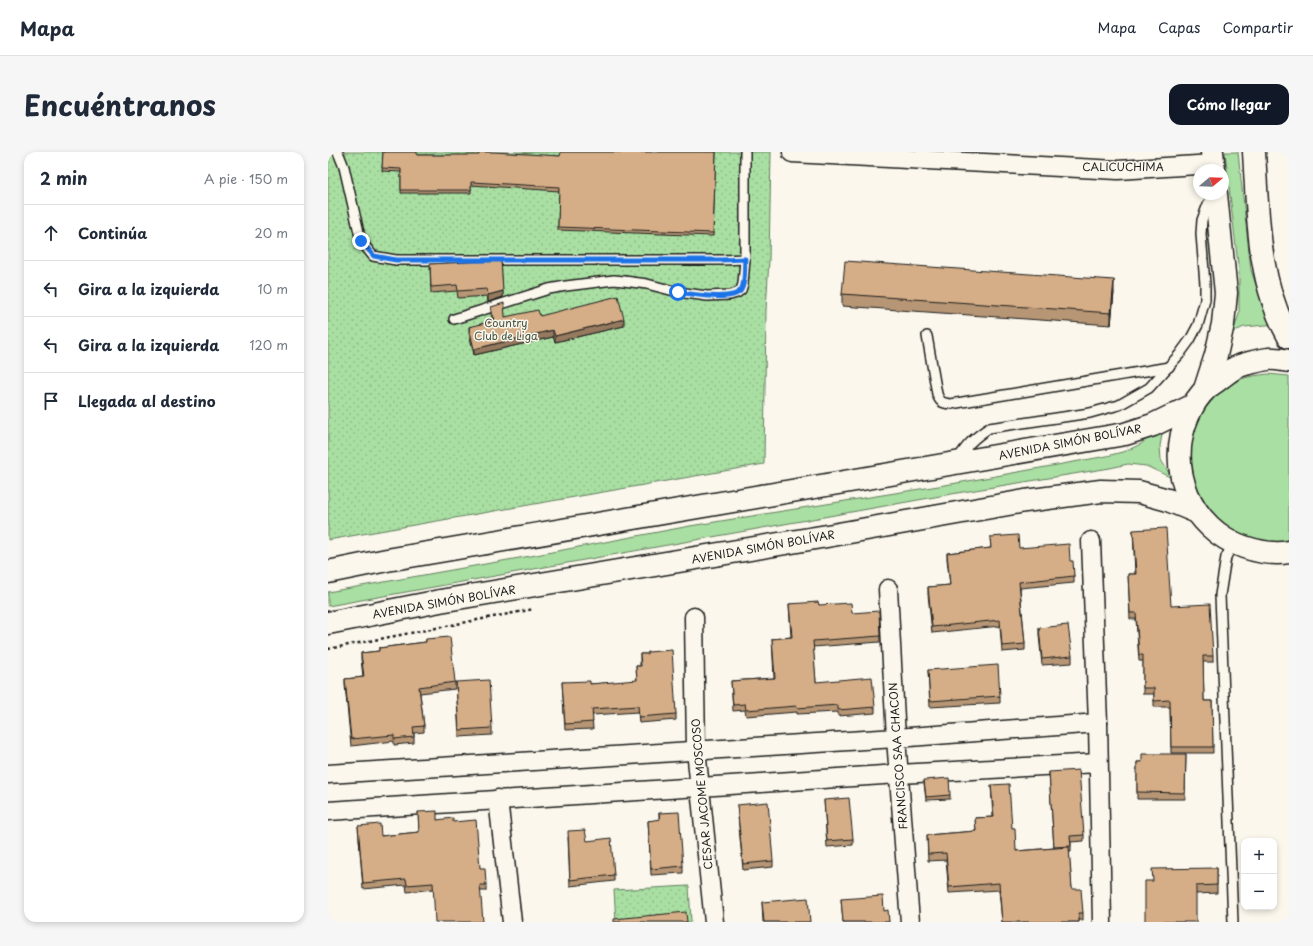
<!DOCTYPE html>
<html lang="es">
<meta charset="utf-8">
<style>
:root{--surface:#fff;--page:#f6f6f7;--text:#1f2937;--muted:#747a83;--line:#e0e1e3;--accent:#111827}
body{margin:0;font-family:"Playpen Sans",sans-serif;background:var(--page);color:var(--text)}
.controls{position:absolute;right:12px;bottom:12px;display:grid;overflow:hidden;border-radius:8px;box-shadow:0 2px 6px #0003}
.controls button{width:36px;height:36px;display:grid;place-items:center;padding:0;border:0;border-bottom:1px solid var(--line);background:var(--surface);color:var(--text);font:20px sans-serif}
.compass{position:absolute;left:865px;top:12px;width:36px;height:36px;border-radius:50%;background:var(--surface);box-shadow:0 2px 6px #0003;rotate:71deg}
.stop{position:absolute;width:12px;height:12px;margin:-9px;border:3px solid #1a73e8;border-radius:50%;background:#fff}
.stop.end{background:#1a73e8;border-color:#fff;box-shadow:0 1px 4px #0008}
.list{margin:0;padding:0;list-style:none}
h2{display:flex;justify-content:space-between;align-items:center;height:52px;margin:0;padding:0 16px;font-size:17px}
h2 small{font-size:13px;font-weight:400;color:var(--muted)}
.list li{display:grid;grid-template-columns:26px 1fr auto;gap:12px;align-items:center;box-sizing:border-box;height:56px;padding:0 16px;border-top:1px solid var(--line)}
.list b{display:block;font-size:15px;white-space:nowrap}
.list em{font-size:13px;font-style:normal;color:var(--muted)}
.icon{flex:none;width:22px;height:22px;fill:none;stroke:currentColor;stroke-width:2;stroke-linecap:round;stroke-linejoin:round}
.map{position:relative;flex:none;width:961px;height:770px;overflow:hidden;border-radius:12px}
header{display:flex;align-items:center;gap:24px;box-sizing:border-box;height:56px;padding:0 20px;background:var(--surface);border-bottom:1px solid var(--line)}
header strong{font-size:19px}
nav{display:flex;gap:22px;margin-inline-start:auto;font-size:14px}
.intro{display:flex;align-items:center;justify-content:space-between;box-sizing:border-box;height:96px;padding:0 24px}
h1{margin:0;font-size:28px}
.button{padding:10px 18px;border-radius:12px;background:var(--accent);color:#fff;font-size:14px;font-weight:700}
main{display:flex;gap:24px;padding:0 24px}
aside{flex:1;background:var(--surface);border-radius:12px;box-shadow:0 2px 6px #0003}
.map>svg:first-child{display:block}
.green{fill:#a9dfa2;stroke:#627e5f}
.park{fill:url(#park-dots);stroke:#627e5f}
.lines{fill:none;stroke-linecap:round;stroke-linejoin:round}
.lane-casing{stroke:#1c1c1c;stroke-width:12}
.street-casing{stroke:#1c1c1c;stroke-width:21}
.highway-casing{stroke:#1c1c1c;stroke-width:25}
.path{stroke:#1c1c1c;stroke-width:2.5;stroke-dasharray:3 3;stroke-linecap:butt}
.lane{stroke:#fbf7ec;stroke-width:9}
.street{stroke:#fbf7ec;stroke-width:18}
.highway{stroke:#fbf7ec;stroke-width:22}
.wall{fill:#b79674;stroke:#1c1c1c}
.shaded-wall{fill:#957a5e;stroke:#1c1c1c}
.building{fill:#d5ae87;stroke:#1c1c1c}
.route{stroke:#1a73e8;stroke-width:5}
.labels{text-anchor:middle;stroke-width:3;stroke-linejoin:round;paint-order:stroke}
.street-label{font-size:11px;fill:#1c1c1c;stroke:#fbf7ec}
.park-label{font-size:11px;fill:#465644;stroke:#fbf7ec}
</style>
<header>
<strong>Mapa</strong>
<nav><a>Mapa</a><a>Capas</a><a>Compartir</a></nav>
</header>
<div class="intro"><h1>Encuéntranos</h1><a class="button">Cómo llegar</a></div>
<main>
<aside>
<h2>2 min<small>A pie · 150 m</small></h2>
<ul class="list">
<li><svg class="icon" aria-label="ahead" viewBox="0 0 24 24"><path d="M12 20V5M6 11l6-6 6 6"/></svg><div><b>Continúa</b></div><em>20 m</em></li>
<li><svg class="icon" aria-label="left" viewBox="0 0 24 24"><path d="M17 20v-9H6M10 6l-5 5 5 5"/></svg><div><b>Gira a la izquierda</b></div><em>10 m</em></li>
<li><svg class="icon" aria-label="left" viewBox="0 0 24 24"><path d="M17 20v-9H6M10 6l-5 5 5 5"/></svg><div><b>Gira a la izquierda</b></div><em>120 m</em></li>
<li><svg class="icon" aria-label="arrive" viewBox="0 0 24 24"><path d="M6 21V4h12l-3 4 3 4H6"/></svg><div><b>Llegada al destino</b></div></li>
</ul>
</aside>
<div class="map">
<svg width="961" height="770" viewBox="0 0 961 770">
<defs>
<pattern id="park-dots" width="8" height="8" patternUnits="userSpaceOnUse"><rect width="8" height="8" fill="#a9dfa2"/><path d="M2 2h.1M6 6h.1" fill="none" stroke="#91bf8b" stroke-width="1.8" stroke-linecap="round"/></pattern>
</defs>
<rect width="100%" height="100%" fill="#fbf7ec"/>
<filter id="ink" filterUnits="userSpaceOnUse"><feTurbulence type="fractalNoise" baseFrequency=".025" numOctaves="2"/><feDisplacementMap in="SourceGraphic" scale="8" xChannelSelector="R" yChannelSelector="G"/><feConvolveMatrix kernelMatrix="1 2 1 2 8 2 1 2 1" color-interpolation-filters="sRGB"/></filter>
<g filter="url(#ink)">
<!-- green -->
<g class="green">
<polygon points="897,0 910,0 923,118 931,142 938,157 949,172 916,175 905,180 911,162 911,121"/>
<path d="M940 222 961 224V390C951 390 934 392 925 390 866 373 840 301 880 253 883 250 886 245 890 242 895 237 907 230 913 227 922 224 932 223 940 222Z"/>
<polygon points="836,271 832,294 833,308 844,326 818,314 800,312 782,316 629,341 0,454 0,440 208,403 362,374 629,331 779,304 798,299 813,292"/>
</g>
<!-- park -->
<g class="park">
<polygon points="0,0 443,0 441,108 438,158 436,312 0,388"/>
<polygon points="361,734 363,770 288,770 286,738"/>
</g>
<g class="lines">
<defs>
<g id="lane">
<polyline points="10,0 16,15 33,89 45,104 68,108 394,108 417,107 417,0"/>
<polyline points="126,167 221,137 238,134 286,128 296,129 319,132 350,140 379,144 402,143 409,141 413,138 415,132 417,107"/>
<path d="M599 184 609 242C612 251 615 251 623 252L841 215"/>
<path d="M629 309C638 293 646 286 661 276L762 261 791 253 821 236 851 203 862 188 870 173 877 148V132L873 82 874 68 880 52 886 47"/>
<polyline points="905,392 898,405 892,443 905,770"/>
</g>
<g id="street">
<polyline points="464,1 790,18 885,12"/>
<polyline points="763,389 770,571 774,770"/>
<polyline points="560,437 568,586 582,770"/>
<polyline points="366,465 368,598 386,770"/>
<polyline points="0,622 568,586 770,571"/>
<polyline points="170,647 184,770"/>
<polyline points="0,659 571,622 770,611"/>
</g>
<g id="highway">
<polyline points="884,0 886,18"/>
<path d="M926 0C930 62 929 129 961 185"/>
<path d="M961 209C954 208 946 206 940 207 933 208 910 213 905 217 900 220 895 224 890 228 886 231 882 233 878 237 870 244 864 255 860 264 837 316 863 377 916 395 931 400 946 403 961 400"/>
<polyline points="877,237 888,203 895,172 898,141 888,42"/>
<polyline points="0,420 59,408 797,282 825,273 864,254"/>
<polyline points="0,471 112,449 499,384 697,349 773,339 811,340 840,348 869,360"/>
</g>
</defs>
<!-- lane casing -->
<use href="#lane" class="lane-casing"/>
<!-- street casing -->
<use href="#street" class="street-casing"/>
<!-- highway casing -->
<use href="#highway" class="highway-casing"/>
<!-- path -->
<polyline class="path" points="0,497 206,457"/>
<!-- lane -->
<use href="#lane" class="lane"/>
<!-- street -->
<use href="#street" class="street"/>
<!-- highway -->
<use href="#highway" class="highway"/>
</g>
<!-- wall -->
<g class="wall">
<polygon points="55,0 89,3 232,4 388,0 385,84 230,78 231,39 143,33 143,41 73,41 73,20 54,19"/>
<polygon points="173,108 175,145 160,150 159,144 130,146 129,139 103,141 102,112"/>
<polygon points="786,140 783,173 514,154 514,142"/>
<polygon points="163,155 177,165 212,164 296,174 227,190 225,185 146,203 141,181 141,175 165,169 163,162"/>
<polygon points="805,378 843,454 885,504 885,510 875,510 876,549 884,549 885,601 843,601 842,555 826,555 826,542 815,542 815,509 811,509 808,467 802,467 800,422 807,422"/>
<polygon points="662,385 691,396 742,409 746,424 746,431 692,436 697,492 697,498 674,500 672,474 604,481 600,442 600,435 622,433 619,407 619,401 663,396"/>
<polygon points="461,452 491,453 524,461 552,484 552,490 485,495 488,530 547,555 547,561 510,564 510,560 469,562 469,560 418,564 417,558 405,559 403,529 446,526 444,487 463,485"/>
<polygon points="711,476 744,504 744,511 714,513 711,483"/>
<polygon points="98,487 127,530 127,537 92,541 96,574 96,580 86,581 86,591 66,593 66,589 23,594 17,533 17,527 35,525 33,507 33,501 51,499 51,496 98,490"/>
<polygon points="320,500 348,562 348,568 311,571 310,560 264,563 265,577 237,578 234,530 262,532 309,529 308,514 312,514 312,502 320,502"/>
<polygon points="600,518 672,544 672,551 602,555"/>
<polygon points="128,530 164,576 164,583 131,585"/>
<polygon points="858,602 857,647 809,647 809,610 814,610"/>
<polygon points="721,620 756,683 756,689 743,690 743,700 741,700 744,737 755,761 755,768 751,768 751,770 674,770 671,738 621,741 618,708 600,709 599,683 648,679 647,666 665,665 663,633 684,676 688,699 726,696"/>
<polygon points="596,631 622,643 622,647 598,648"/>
<polygon points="496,648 525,687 525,693 499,695"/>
<polygon points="409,653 445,709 445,715 415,718"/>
<polygon points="90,660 109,668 125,670 152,716 158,733 158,739 153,739 105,737 79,740 78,733 35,737 30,674 53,684 91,680"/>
<polygon points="331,661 355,714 355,721 323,723 320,669 331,668"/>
<polygon points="240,685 259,689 286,723 286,729 242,734"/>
<polygon points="889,716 889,741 868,742 825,729"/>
<polygon points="513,747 556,759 561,770 515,770"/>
<polygon points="434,750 482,770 435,770"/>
</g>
<!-- shaded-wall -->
<g class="shaded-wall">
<polygon points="786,128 786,140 783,173 783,161"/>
<polygon points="175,139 175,145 160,150 160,143"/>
<polygon points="296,167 296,174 227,190 227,184"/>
<polygon points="225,178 225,185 146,203 146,197"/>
</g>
<!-- building -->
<g class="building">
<polygon points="55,0 89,0 89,3 151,3 151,0 166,0 232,4 233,0 388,0 385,81 230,75 231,35 143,30 143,38 73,38 73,17 54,16"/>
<polygon points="173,108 175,139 160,143 159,137 130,139 129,133 103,135 102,112"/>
<polygon points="517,109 786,128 783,161 514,142"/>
<polygon points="290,144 296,167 227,184 225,178 146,197 141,175 166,169 163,155 176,151 177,165 210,158 212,164"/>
<polygon points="838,376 843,454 882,452 885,504 875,504 876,549 884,549 885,595 843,595 842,548 826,549 826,536 815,536 815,503 811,503 808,461 802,461 800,422 808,422 805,378"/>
<polygon points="690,383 691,396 741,392 742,409 745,409 746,424 691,430 697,492 674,494 672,468 604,475 600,435 622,433 619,401 663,396 662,385"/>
<polygon points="490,450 491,453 523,451 524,461 551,459 552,484 485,489 488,530 544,525 547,555 510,558 510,553 469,556 469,554 418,558 417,552 405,553 403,529 447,526 444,487 464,485 461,452"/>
<polygon points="740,473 744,504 714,507 711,476"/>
<polygon points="122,485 127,530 91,535 96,574 85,575 86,585 66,587 66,583 23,587 17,527 36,525 33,501 51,499 51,496 98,490 98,487"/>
<polygon points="344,498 348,562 311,565 310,554 264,557 265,570 237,572 234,530 262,529 262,532 309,528 308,514 313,514 312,502 320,502 320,500"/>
<polygon points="670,513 672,544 602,549 600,518"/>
<polygon points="161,528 164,576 131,578 128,530"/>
<polygon points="814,602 858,602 857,641 809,640 809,610 814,610"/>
<polygon points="751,618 756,683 742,684 743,694 726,695 721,620"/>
<polygon points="621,626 622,643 598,645 596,628"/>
<polygon points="681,632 684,676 687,676 688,699 741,695 744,737 753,737 755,761 751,761 751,770 674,770 671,731 621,735 618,701 600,702 599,683 648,679 647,666 666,665 663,633"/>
<polygon points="521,646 525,687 499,689 496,648"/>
<polygon points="440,650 445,709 415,712 409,653"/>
<polygon points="109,659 109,668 125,666 125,670 148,668 152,716 157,716 158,733 152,733 155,770 107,770 105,731 79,733 78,727 35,731 30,674 52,672 53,684 91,680 90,660"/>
<polygon points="351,660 355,714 323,717 320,669 332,667 331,661"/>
<polygon points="257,678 259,689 283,686 286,723 242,728 240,679"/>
<polygon points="889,716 889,733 868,734 868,770 817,770 817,729 825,729 824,717"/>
<polygon points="555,744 556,759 560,758 561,770 515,770 513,747"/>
<polygon points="480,746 482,770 436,770 434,750"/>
<polygon points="358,760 359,770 286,770 286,767"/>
</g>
</g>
<g class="lines" filter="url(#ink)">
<!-- route -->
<path class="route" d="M33 89 46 104 68 108H394L417 107C416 116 418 130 413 138 405 150 362 142 350 140"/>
</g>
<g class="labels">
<!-- street labels -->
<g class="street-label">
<text x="795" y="19">CALICUCHIMA</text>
<text transform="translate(742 290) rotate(-11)" y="4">AVENIDA SIMÓN BOLÍVAR</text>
<text transform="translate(435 395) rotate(-10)" y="4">AVENIDA SIMÓN BOLÍVAR</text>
<text transform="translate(116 450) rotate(-10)" y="4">AVENIDA SIMÓN BOLÍVAR</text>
<text transform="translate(570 604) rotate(-94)" y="4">FRANCISCO SAA CHACON</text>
<text transform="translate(374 642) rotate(-95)" y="4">CESAR JACOME MOSCOSO</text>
</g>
<!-- park labels -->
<g class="park-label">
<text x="178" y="175">Country<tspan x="178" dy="13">Club de Liga</tspan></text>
</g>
</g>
</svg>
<div class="controls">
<button>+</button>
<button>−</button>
</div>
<svg class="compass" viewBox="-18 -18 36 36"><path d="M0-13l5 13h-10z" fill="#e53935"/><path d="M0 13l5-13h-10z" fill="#747a83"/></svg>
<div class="stop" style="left:350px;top:140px"></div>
<div class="stop end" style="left:33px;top:89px"></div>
</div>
</main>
